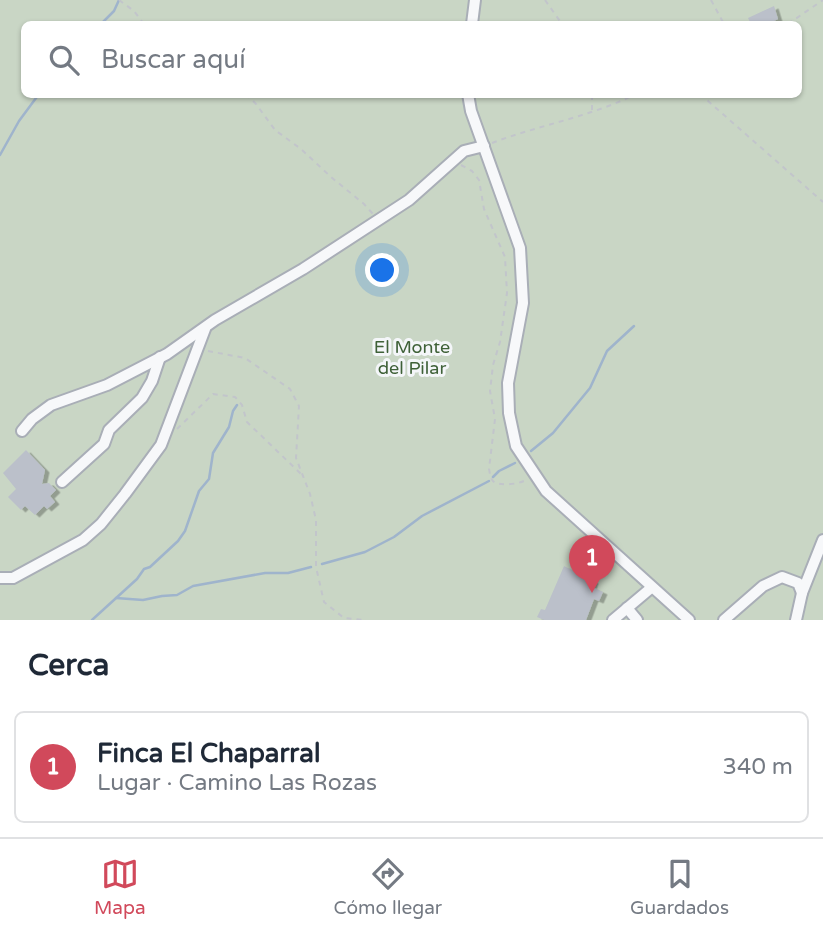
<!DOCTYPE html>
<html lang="es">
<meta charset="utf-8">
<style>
:root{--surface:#fff;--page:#f6f6f7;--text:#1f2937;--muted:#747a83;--line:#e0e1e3;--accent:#d1495b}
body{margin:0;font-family:"Varela Round",sans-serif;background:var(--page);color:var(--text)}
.you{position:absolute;left:383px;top:271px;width:24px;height:24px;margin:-18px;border:5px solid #fff;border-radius:50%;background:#1a73e8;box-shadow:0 0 0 10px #1a73e833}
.badge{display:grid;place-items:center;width:46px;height:46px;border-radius:50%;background:var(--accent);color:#fff;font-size:23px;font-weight:700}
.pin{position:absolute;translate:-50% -58px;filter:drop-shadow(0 2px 4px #0008)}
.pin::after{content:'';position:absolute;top:37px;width:24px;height:21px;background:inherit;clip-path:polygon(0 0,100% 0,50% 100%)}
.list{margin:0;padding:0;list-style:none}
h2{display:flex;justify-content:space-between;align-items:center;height:91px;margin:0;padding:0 28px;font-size:30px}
h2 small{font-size:23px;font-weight:400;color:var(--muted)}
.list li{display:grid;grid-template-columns:46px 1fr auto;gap:21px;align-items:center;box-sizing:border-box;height:112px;margin:0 14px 14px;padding:0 14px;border:2px solid var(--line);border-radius:10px}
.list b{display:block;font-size:26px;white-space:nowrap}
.list p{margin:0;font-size:23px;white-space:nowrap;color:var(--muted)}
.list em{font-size:23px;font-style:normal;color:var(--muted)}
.icon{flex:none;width:38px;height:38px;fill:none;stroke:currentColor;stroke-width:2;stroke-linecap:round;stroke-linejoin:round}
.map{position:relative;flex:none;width:823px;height:620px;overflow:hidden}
.search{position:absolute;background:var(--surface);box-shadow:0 2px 5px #0004;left:21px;right:21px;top:21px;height:77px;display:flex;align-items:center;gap:18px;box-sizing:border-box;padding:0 24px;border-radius:10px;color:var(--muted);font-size:26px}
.sheet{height:217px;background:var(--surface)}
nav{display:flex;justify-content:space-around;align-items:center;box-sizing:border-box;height:98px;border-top:2px solid var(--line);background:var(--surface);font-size:19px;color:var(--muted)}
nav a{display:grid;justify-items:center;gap:4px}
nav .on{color:var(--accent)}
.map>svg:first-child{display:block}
.green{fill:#c9d6c5;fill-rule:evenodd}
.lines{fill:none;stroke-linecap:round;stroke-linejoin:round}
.stream{stroke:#9fb4cc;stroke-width:2.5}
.building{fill:#bbc0ca;filter:url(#shadow)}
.minor-casing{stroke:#a9aeb7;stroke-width:14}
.path{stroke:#c2c5cb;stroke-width:2;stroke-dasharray:5 5;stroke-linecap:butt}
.minor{stroke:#f7f8fa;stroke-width:10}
.labels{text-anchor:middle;stroke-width:6;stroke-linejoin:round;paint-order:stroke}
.park-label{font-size:18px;fill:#3f6138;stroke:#f4f6f9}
</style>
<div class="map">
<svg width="823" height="620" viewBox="0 0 823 620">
<defs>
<filter id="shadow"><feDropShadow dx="4.5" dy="2.5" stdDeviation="0" flood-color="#0004"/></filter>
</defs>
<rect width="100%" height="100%" fill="#e4e7ec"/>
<!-- green -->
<path class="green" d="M0 0H823V620H0ZM24 24H798V94H24Z"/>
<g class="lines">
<!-- stream -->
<g class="stream">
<polyline points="101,24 114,11 119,0"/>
<polyline points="0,155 19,121 39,94"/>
<polyline points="531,451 553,433 590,388 607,351 634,326"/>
<polyline points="493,477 499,471 515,463"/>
<polyline points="322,564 365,552 394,537 422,516 489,481"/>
<polyline points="116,598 143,600 162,596 177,595 193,586 265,573 288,573 311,567"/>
<polyline points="92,620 137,579 144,569 150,567 178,541 185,531 199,491 209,479 213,453 229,427 233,411 237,405"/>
</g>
</g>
<!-- building -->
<g class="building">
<polygon points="774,6 778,19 768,24 751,24 748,18"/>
<polygon points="26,450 45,470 42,484 49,483 56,490 50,496 55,502 47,509 44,506 35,515 25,506 21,510 8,497 16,489 3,473"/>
<polygon points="564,566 594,581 592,587 603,592 599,601 594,599 586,620 544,620 537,617 541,609 545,610"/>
</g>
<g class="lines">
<defs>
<g id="minor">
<polyline points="472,24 475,0"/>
<polyline points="468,94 471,111 520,248 523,303 508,383 509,413 516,446 546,491 689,620"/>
<polyline points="22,431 32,419 51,405 107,385 167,354 215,320 303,269 409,200 464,151 484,146"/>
<polyline points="62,482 104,444 109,430 142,398 152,381 160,357"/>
<polyline points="0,578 13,578 83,540 101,524 125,494 161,445 205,329"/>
<polyline points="627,608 637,620"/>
<polyline points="613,620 651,588"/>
<polyline points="724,620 763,586 782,577 798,583 802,593"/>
<polyline points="796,620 802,593 823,540"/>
</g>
</defs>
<!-- minor casing -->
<use href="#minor" class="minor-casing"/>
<!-- path -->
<g class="path">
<polyline points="119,0 134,11 144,24"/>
<polyline points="545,0 562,24"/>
<polyline points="711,0 724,24"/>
<polyline points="788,24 823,0"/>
<polyline points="246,94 256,104 275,130 301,149 331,177 364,204 373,214"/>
<polyline points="700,94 823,202"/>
<polyline points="592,110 592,94"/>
<path d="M492 143C539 125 590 117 636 94"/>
<path d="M461 165 472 171 479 180 484 209 505 257 507 293 500 342 493 365 490 391 495 419 489 469C490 473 490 478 493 481 499 487 522 484 527 479"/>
<polyline points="208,351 245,358 290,389 299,406 296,458 310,494 316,520 316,567 324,602 344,618 365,620"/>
<polyline points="177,429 213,394 235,397 242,405 247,422 301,474"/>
</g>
<!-- minor -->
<use href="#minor" class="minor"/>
</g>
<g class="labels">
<!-- park labels -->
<g class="park-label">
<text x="412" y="353">El Monte<tspan x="412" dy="21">del Pilar</tspan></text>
</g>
</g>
</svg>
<div class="you"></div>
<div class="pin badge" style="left:592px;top:593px">1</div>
<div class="search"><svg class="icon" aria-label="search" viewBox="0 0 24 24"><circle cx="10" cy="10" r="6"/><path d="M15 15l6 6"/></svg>Buscar aquí</div>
</div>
<section class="sheet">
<h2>Cerca<small></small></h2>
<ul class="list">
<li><span class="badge">1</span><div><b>Finca El Chaparral</b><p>Lugar · Camino Las Rozas</p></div><em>340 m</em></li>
</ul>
</section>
<nav>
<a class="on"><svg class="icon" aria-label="map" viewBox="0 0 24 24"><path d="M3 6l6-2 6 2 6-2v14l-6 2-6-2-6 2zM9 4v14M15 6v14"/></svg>Mapa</a>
<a><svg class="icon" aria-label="directions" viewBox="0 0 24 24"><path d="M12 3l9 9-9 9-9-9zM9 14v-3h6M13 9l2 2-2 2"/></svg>Cómo llegar</a>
<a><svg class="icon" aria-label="saved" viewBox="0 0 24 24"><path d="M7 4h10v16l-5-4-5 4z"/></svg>Guardados</a>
</nav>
